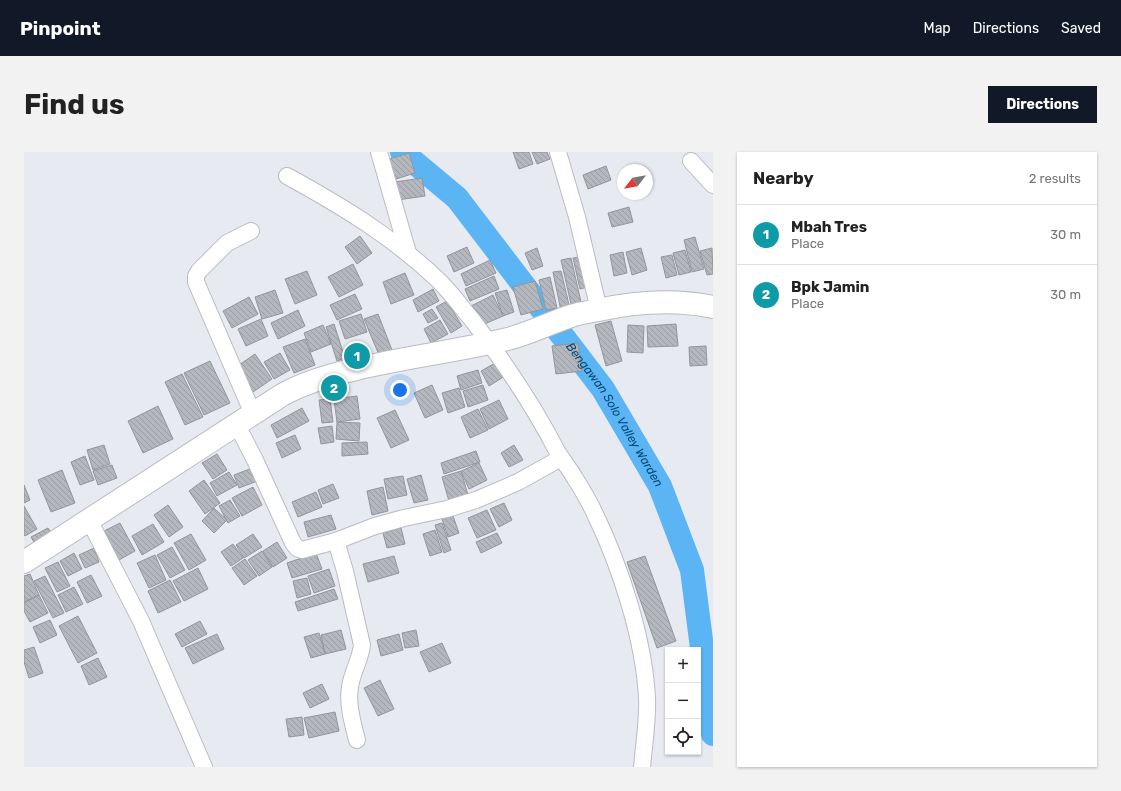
<!DOCTYPE html>
<meta charset="utf-8">
<style>
:root{--surface:#fff;--page:#f2f2f2;--text:#222;--muted:#767676;--line:#e0e0e0;--accent:#111827}
body{margin:0;font-family:Rubik,sans-serif;background:var(--page);color:var(--text)}
.controls{position:absolute;right:12px;bottom:12px;display:grid;overflow:hidden;border-radius:0px;box-shadow:0 1px 3px #0004}
.controls button{width:36px;height:36px;display:grid;place-items:center;padding:0;border:0;border-bottom:1px solid var(--line);background:var(--surface);color:var(--text);font:20px sans-serif}
.compass{position:absolute;left:593px;top:12px;width:36px;height:36px;border-radius:50%;background:var(--surface);box-shadow:0 1px 3px #0004;rotate:239deg}
.you{position:absolute;left:376px;top:238px;width:14px;height:14px;margin:-10px;border:3px solid #fff;border-radius:50%;background:#1a73e8;box-shadow:0 0 0 6px #1a73e833}
.badge{display:grid;place-items:center;width:26px;height:26px;border-radius:50%;background:var(--accent);color:#fff;font-size:13px;font-weight:700}
.pin{position:absolute;translate:-50% -50%;border:2px solid #fff;box-shadow:0 1px 4px #0006}
.list{margin:0;padding:0;list-style:none}
h2{display:flex;justify-content:space-between;align-items:center;height:52px;margin:0;padding:0 16px;font-size:17px}
h2 small{font-size:13px;font-weight:400;color:var(--muted)}
.list li{display:grid;grid-template-columns:26px 1fr auto;gap:12px;align-items:center;box-sizing:border-box;height:60px;padding:0 16px;border-top:1px solid var(--line)}
.list b{display:block;font-size:15px;white-space:nowrap}
.list p{margin:0;font-size:13px;white-space:nowrap;color:var(--muted)}
.list em{font-size:13px;font-style:normal;color:var(--muted)}
.icon{flex:none;width:22px;height:22px;fill:none;stroke:currentColor;stroke-width:2;stroke-linecap:round;stroke-linejoin:round}
.map{position:relative;flex:none;width:689px;height:615px;overflow:hidden;border-radius:0px}
header{display:flex;align-items:center;gap:24px;box-sizing:border-box;height:56px;padding:0 20px;background:var(--accent);color:#fff}
header strong{font-size:19px}
nav{display:flex;gap:22px;margin-inline-start:auto;font-size:14px}
.intro{display:flex;align-items:center;justify-content:space-between;box-sizing:border-box;height:96px;padding:0 24px}
h1{margin:0;font-size:28px}
.button{padding:10px 18px;border-radius:0px;background:var(--accent);color:#fff;font-size:14px;font-weight:700}
main{display:flex;gap:24px;padding:0 24px}
aside{flex:1;background:var(--surface);border-radius:0px;box-shadow:0 1px 3px #0004}
.map>svg:first-child{display:block}
.lines{fill:none;stroke-linecap:round;stroke-linejoin:round}
.river{stroke:#5bb4f4;stroke-width:24}
.building{fill:url(#building-back-hatch);stroke:#93959b}
.street-casing{stroke:#babcc3;stroke-width:18}
.secondary-casing{stroke:#babcc3;stroke-width:24}
.street{stroke:#fff;stroke-width:16}
.secondary{stroke:#fff;stroke-width:22}
.labels{text-anchor:middle;stroke-width:3;stroke-linejoin:round;paint-order:stroke}
.water-label{font-size:12px;font-style:italic;fill:#004972;stroke:#fff}
</style>
<header>
<strong>Pinpoint</strong>
<nav><a>Map</a><a>Directions</a><a>Saved</a></nav>
</header>
<div class="intro"><h1>Find us</h1><a class="button">Directions</a></div>
<main>
<div class="map">
<svg width="689" height="615" viewBox="0 0 689 615">
<defs>
<pattern id="building-back-hatch" width="6" height="6" patternUnits="userSpaceOnUse"><rect width="6" height="6" fill="#b4b7bd"/><path d="M-1 5l2 2M0 0l6 6M5-1l2 2" fill="none" stroke="#9a9da2"/></pattern>
</defs>
<rect width="100%" height="100%" fill="#e7eaf1"/>
<g class="lines">
<!-- river -->
<path class="river" id="s1" d="M378 0 433 46 579 237 636 334 668 418 689 582"/>
</g>
<!-- building -->
<g class="building">
<polygon points="489,0 505,0 509,12 495,17"/>
<polygon points="508,0 523,0 526,7 513,12"/>
<polygon points="385,1 391,21 369,28 362,8"/>
<polygon points="582,14 587,28 564,37 559,23"/>
<polygon points="398,26 401,44 373,48 371,30"/>
<polygon points="605,55 609,70 588,75 584,61"/>
<polygon points="336,84 348,101 333,112 321,95"/>
<polygon points="671,85 680,117 668,120 660,88"/>
<polygon points="443,95 450,111 430,120 423,104"/>
<polygon points="513,96 519,114 508,118 501,101"/>
<polygon points="617,96 623,118 608,123 602,100"/>
<polygon points="688,96 689,122 683,123 676,99"/>
<polygon points="661,98 667,120 655,123 649,101"/>
<polygon points="599,100 603,121 590,124 586,103"/>
<polygon points="648,103 653,123 642,126 637,105"/>
<polygon points="560,104 568,134 556,137 549,106"/>
<polygon points="547,106 557,150 547,152 537,108"/>
<polygon points="466,108 472,121 442,134 437,122"/>
<polygon points="329,112 339,133 315,145 304,125"/>
<polygon points="283,119 293,143 271,152 261,127"/>
<polygon points="537,119 546,157 537,159 529,120"/>
<polygon points="381,121 390,143 367,152 359,130"/>
<polygon points="470,124 475,137 446,149 441,137"/>
<polygon points="526,125 533,156 522,158 515,128"/>
<polygon points="511,129 519,157 497,163 489,135"/>
<polygon points="409,137 415,149 394,160 389,148"/>
<polygon points="251,138 259,161 238,167 231,145"/>
<polygon points="483,138 490,160 479,164 471,141"/>
<polygon points="331,142 338,157 313,168 306,153"/>
<polygon points="469,143 479,164 456,174 447,154"/>
<polygon points="225,145 234,162 208,176 199,159"/>
<polygon points="423,149 438,174 427,181 412,155"/>
<polygon points="408,157 414,166 404,171 399,162"/>
<polygon points="274,158 281,174 254,187 247,171"/>
<polygon points="337,162 343,180 321,187 315,169"/>
<polygon points="354,162 368,198 355,203 340,167"/>
<polygon points="237,167 244,184 222,194 214,177"/>
<polygon points="416,168 424,182 407,191 400,177"/>
<polygon points="587,169 598,209 582,214 571,173"/>
<polygon points="310,172 321,206 313,209 302,175"/>
<polygon points="652,172 654,194 624,195 623,174"/>
<polygon points="299,173 307,192 287,200 280,181"/>
<polygon points="604,173 620,174 619,201 603,200"/>
<polygon points="281,187 291,213 270,221 259,195"/>
<polygon points="554,191 558,219 532,222 528,194"/>
<polygon points="682,194 683,213 666,214 665,195"/>
<polygon points="336,197 339,208 330,210 327,199"/>
<polygon points="256,201 266,218 250,227 240,210"/>
<polygon points="231,202 248,227 229,240 212,215"/>
<polygon points="186,209 206,251 180,263 160,221"/>
<polygon points="473,210 481,224 465,234 457,219"/>
<polygon points="454,218 458,231 437,238 433,224"/>
<polygon points="158,222 179,265 161,273 141,230"/>
<polygon points="313,230 317,240 308,243 304,233"/>
<polygon points="408,233 419,258 401,266 390,241"/>
<polygon points="459,233 464,248 444,255 439,239"/>
<polygon points="435,236 441,255 424,261 418,241"/>
<polygon points="333,244 336,267 313,270 310,247"/>
<polygon points="306,247 309,270 298,271 295,248"/>
<polygon points="475,248 484,267 465,277 456,257"/>
<polygon points="134,254 149,287 119,301 104,269"/>
<polygon points="278,256 285,269 253,286 247,273"/>
<polygon points="454,257 464,278 446,286 437,265"/>
<polygon points="371,258 385,288 367,296 353,266"/>
<polygon points="313,270 336,271 335,289 312,287"/>
<polygon points="308,274 310,290 297,292 294,276"/>
<polygon points="271,283 277,297 258,306 252,291"/>
<polygon points="343,290 344,302 318,304 318,291"/>
<polygon points="80,293 86,312 69,318 63,298"/>
<polygon points="490,293 499,308 485,315 477,301"/>
<polygon points="452,299 456,310 420,322 417,311"/>
<polygon points="193,302 203,318 189,327 178,311"/>
<polygon points="61,304 70,328 56,333 47,310"/>
<polygon points="455,311 463,328 445,337 437,319"/>
<polygon points="88,313 93,326 74,333 69,319"/>
<polygon points="231,315 236,328 215,336 210,323"/>
<polygon points="38,318 51,351 27,360 14,328"/>
<polygon points="437,319 444,343 425,349 418,325"/>
<polygon points="205,320 213,333 193,344 186,331"/>
<polygon points="397,323 404,348 390,351 383,327"/>
<polygon points="379,324 383,343 364,347 360,327"/>
<polygon points="180,328 196,351 181,362 165,339"/>
<polygon points="309,332 315,346 299,352 294,338"/>
<polygon points="0,333 6,348 0,351"/>
<polygon points="229,335 238,353 218,364 208,346"/>
<polygon points="359,335 364,359 348,363 343,339"/>
<polygon points="292,340 298,355 274,365 268,350"/>
<polygon points="206,348 216,364 204,371 195,354"/>
<polygon points="480,351 488,368 475,375 466,357"/>
<polygon points="144,353 159,375 145,385 130,363"/>
<polygon points="0,354 13,377 1,384 0,383"/>
<polygon points="190,356 203,368 190,381 178,369"/>
<polygon points="463,358 472,378 453,386 444,366"/>
<polygon points="307,363 312,377 284,385 280,370"/>
<polygon points="429,364 435,381 424,385 418,367"/>
<polygon points="96,371 111,399 95,408 80,379"/>
<polygon points="418,371 427,398 420,401 411,373"/>
<polygon points="129,372 140,390 118,403 108,384"/>
<polygon points="24,376 29,384 12,394 7,385"/>
<polygon points="377,376 381,392 363,396 359,381"/>
<polygon points="411,378 418,400 406,404 399,382"/>
<polygon points="473,381 478,391 457,401 452,390"/>
<polygon points="167,382 182,408 165,418 150,391"/>
<polygon points="229,382 238,395 220,406 212,393"/>
<polygon points="253,390 263,406 249,415 239,399"/>
<polygon points="209,392 219,406 207,414 197,400"/>
<polygon points="148,395 161,418 146,426 133,403"/>
<polygon points="70,396 75,410 61,416 55,403"/>
<polygon points="238,399 248,415 235,424 224,408"/>
<polygon points="50,401 58,417 44,424 36,409"/>
<polygon points="292,401 298,417 268,426 263,411"/>
<polygon points="131,403 142,428 125,436 113,411"/>
<polygon points="370,404 375,421 344,430 339,412"/>
<polygon points="621,404 652,489 633,496 603,410"/>
<polygon points="221,407 233,424 220,433 208,416"/>
<polygon points="34,410 46,434 33,440 21,416"/>
<polygon points="174,416 184,437 160,449 149,429"/>
<polygon points="305,417 311,434 290,441 284,424"/>
<polygon points="6,422 15,443 0,450 0,424"/>
<polygon points="67,423 78,444 63,451 53,430"/>
<polygon points="21,424 40,461 29,466 10,429"/>
<polygon points="283,426 287,442 273,446 269,429"/>
<polygon points="146,428 157,450 134,461 124,439"/>
<polygon points="50,435 59,452 42,460 34,443"/>
<polygon points="310,437 314,447 274,459 271,450"/>
<polygon points="15,443 24,461 6,470 0,459 0,451"/>
<polygon points="54,464 73,501 54,511 35,474"/>
<polygon points="26,468 33,483 16,491 9,475"/>
<polygon points="176,469 183,482 158,495 151,482"/>
<polygon points="317,478 322,497 301,502 297,483"/>
<polygon points="392,478 395,494 381,496 378,481"/>
<polygon points="295,481 301,502 287,506 280,485"/>
<polygon points="193,482 200,497 169,512 161,496"/>
<polygon points="375,482 379,498 357,504 353,488"/>
<polygon points="418,491 427,511 405,520 396,500"/>
<polygon points="10,495 19,521 5,526 0,510 0,498"/>
<polygon points="74,506 83,525 65,533 57,514"/>
<polygon points="356,528 370,557 354,564 340,536"/>
<polygon points="298,532 305,547 286,556 279,541"/>
<polygon points="311,560 315,579 285,586 280,566"/>
<polygon points="278,565 280,583 265,585 262,567"/>
</g>
<g class="lines">
<defs>
<g id="street">
<polyline points="355,0 384,101"/>
<polyline points="534,0 553,65 575,158"/>
<polyline points="667,9 689,33"/>
<path d="M263 24C316 53 369 85 413 127 427 140 437 155 449 169 481 211 510 254 534 301 540 310 547 319 552 328 559 339 565 349 570 360 596 413 620 487 623 546 624 569 620 592 618 615"/>
<polyline points="227,79 203,91 175,119 172,124 172,130 229,262"/>
<polyline points="213,273 231,308 269,391 273,396 278,398 312,389 351,374 380,366 423,357 452,348 494,330 537,306"/>
<polyline points="65,368 117,469 180,615"/>
<path d="M312 389 321 419 338 493C336 509 328 520 326 535 323 552 329 572 333 588"/>
</g>
<path id="secondary" d="M0 410 258 243C281 230 306 223 332 217 382 205 434 199 484 187 506 181 526 171 547 164 556 161 565 160 574 158 611 150 651 147 689 155"/>
</defs>
<!-- street casing -->
<use href="#street" class="street-casing"/>
<!-- secondary casing -->
<use href="#secondary" class="secondary-casing"/>
<!-- street -->
<use href="#street" class="street"/>
<!-- secondary -->
<use href="#secondary" class="secondary"/>
</g>
<g class="labels">
<!-- water labels -->
<g class="water-label">
<text dy="4" stroke="none"><textPath href="#s1" startOffset="340">Bengawan Solo Valley Warden</textPath></text>
</g>
</g>
</svg>
<div class="controls">
<button>+</button>
<button>−</button>
<button><svg class="icon" aria-label="locate" viewBox="0 0 24 24"><circle cx="12" cy="12" r="6"/><path d="M12 2v4M12 18v4M2 12h4M18 12h4"/></svg></button>
</div>
<svg class="compass" viewBox="-18 -18 36 36"><path d="M0-13l5 13h-10z" fill="#e53935"/><path d="M0 13l5-13h-10z" fill="#767676"/></svg>
<div class="you"></div>
<div class="pin badge" style="left:333px;top:204px;background:#0f9aa8">1</div>
<div class="pin badge" style="left:310px;top:236px;background:#0f9aa8">2</div>
</div>
<aside>
<h2>Nearby<small>2 results</small></h2>
<ul class="list">
<li><span class="badge" style="background:#0f9aa8">1</span><div><b>Mbah Tres</b><p>Place</p></div><em>30 m</em></li>
<li><span class="badge" style="background:#0f9aa8">2</span><div><b>Bpk Jamin</b><p>Place</p></div><em>30 m</em></li>
</ul>
</aside>
</main>
